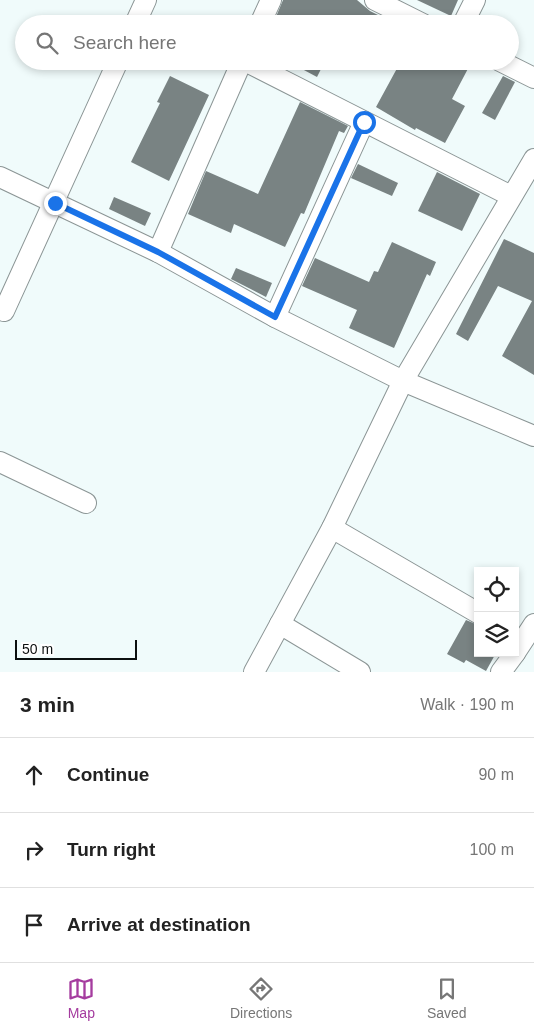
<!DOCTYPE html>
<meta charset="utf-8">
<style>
:root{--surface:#fff;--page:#f6f6f6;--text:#222;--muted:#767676;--line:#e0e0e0;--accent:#a53c9f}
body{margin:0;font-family:Helvetica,sans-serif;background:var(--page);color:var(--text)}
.controls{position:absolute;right:15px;bottom:15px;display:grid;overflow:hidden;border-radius:0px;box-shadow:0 2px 8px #0003}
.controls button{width:45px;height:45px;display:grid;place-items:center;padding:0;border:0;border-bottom:1px solid var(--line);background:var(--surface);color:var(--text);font:25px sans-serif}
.scale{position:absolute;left:15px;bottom:12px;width:122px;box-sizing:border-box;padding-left:5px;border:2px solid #0c1010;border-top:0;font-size:14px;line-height:18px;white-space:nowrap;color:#0c1010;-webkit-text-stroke:4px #fff;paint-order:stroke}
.stop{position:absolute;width:15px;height:15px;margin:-11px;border:4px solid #1a73e8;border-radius:50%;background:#fff}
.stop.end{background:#1a73e8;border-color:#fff;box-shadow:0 1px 5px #0008}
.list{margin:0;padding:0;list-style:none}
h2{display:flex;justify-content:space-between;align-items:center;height:65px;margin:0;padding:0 20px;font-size:21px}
h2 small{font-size:16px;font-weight:400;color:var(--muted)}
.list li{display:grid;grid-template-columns:32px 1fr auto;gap:15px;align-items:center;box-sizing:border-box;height:75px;padding:0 20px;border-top:1px solid var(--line)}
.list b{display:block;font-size:19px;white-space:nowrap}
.list em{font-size:16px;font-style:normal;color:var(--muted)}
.icon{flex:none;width:28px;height:28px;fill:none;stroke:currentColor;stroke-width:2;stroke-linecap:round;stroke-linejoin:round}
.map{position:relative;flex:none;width:534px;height:672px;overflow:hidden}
.search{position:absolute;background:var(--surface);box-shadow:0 2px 8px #0003;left:15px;right:15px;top:15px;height:55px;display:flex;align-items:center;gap:12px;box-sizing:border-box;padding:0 18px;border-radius:28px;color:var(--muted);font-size:19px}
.sheet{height:290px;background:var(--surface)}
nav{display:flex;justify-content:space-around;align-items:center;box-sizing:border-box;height:70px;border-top:1px solid var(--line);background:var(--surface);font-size:14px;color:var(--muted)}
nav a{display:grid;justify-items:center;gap:2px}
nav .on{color:var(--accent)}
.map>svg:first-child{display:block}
.building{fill:#798383}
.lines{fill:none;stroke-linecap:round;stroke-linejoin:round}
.minor-casing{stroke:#8b9595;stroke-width:22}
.minor{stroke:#fff;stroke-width:20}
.route{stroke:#1a73e8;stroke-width:6}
</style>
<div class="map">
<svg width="534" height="672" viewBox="0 0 534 672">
<rect width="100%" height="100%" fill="#f0fbfb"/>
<!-- building -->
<g class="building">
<polygon points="283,0 357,0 370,11 396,24 273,24"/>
<polygon points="417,0 458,0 451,16"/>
<polygon points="287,61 325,61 317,77"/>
<polygon points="401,61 472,61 452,99 465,106 445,143 416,128 415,130 376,107"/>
<polygon points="170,76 209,95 169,181 131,162 160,103 157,102"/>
<polygon points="503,76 515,82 495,120 482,113"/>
<polygon points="300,102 348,126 344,133 339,131 304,214 301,213 285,247 234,224 231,233 188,214 206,171 258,194"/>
<polygon points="358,164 398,183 392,196 351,178"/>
<polygon points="437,172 480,194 462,231 418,211"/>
<polygon points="114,197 151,213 145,226 109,209"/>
<polygon points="504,239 534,253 534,375 502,356 532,301 498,286 468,341 456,334"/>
<polygon points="392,242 436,262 430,276 427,274 394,348 349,328 357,310 302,286 315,258 369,282 374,271 378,272"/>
<polygon points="236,268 272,283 266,297 231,279"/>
<polygon points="466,620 478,625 478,653 496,653 486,671 466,660 464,663 447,654"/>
</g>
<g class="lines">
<defs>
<g id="minor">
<polyline points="375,0 423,24"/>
<polyline points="135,24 146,0"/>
<polyline points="260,24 271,0"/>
<polyline points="463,24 475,0"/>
<polyline points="245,61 511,196"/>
<polyline points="500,61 534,78"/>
<polyline points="0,177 158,252 275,317 403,381 534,436"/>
<polyline points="158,252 242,61"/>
<polyline points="0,309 4,311 118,61"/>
<polyline points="275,317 364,122"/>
<polyline points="0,462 86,503"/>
<polyline points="332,528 478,613"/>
<polyline points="280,624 360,672"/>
<polyline points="515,653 534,624"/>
<polyline points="254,672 332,528 403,381 534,159"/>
<polyline points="501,672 515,653"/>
</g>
</defs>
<!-- minor casing -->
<use href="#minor" class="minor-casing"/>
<!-- minor -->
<use href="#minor" class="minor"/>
</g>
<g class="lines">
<!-- route -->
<polyline class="route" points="55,203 158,252 275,317 364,122"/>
</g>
</svg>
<div class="controls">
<button><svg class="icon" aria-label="locate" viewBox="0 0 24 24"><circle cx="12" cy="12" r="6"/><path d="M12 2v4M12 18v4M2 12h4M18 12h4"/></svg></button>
<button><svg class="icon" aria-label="layers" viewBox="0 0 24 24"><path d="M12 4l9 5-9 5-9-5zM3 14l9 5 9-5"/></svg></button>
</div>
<div class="scale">50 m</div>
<div class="stop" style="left:364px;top:122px"></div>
<div class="stop end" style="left:55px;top:203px"></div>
<div class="search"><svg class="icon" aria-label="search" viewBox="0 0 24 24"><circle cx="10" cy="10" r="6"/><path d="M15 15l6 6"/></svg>Search here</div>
</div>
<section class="sheet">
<h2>3 min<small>Walk · 190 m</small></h2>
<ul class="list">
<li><svg class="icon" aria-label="ahead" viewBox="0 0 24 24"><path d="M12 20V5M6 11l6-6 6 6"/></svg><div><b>Continue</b></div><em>90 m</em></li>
<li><svg class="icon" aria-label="right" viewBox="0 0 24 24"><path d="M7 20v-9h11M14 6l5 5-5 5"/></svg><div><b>Turn right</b></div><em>100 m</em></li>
<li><svg class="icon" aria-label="arrive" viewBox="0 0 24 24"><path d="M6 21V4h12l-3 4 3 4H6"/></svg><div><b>Arrive at destination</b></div></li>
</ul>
</section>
<nav>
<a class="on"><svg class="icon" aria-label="map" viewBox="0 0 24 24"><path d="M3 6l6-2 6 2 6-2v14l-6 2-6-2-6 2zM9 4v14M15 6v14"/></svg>Map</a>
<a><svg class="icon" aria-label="directions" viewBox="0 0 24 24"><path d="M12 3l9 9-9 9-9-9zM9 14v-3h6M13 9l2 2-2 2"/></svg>Directions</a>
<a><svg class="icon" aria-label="saved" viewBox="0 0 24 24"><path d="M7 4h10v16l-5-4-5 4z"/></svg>Saved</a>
</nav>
